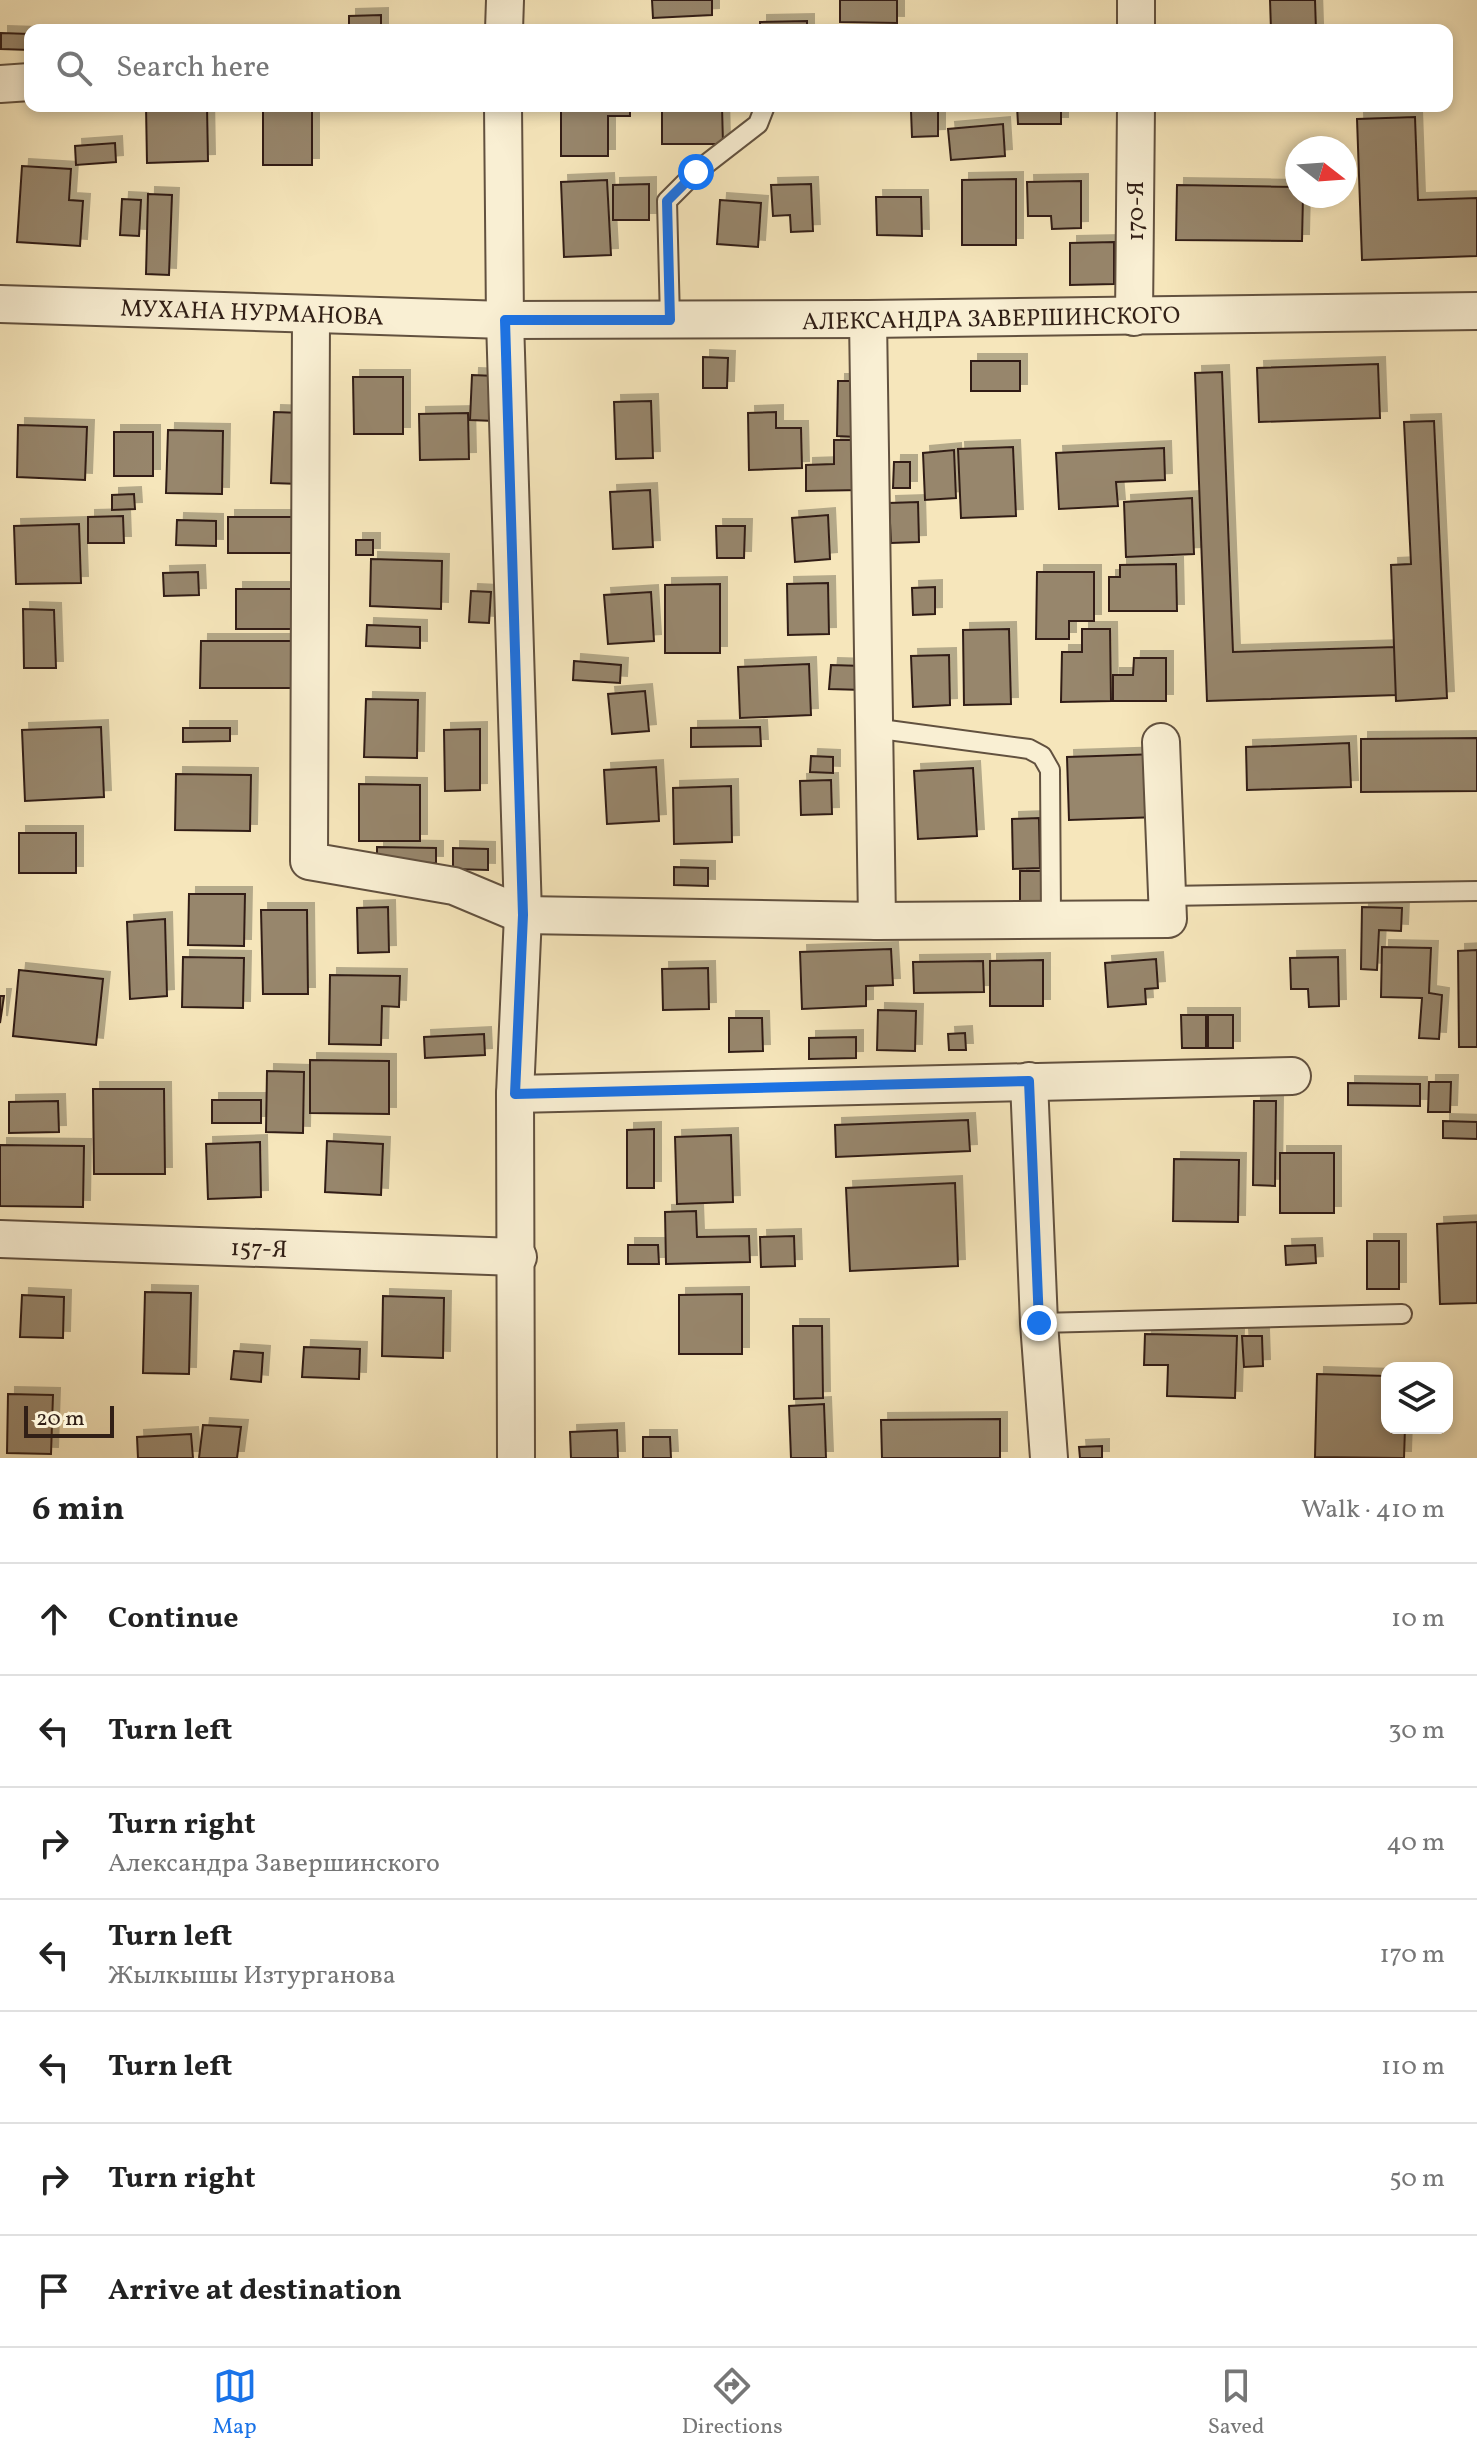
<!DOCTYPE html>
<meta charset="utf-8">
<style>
:root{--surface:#fff;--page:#f2f2f2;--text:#222;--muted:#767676;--line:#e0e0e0;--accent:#1a73e8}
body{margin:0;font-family:Vollkorn,serif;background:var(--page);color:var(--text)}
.controls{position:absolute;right:24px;bottom:24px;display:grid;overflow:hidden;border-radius:16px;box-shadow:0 4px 12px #0003}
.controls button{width:72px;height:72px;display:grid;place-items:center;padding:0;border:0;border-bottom:2px solid var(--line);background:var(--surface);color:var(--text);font:40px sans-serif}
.compass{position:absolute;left:1285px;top:136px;width:72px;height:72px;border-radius:50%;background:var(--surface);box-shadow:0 4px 12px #0003;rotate:107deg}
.scale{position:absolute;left:24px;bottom:20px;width:90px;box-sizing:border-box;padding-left:8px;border:4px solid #311f16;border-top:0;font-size:22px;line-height:28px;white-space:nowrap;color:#311f16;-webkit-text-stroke:6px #f9efd3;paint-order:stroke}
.stop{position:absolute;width:24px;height:24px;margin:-18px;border:6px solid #1a73e8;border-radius:50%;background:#fff}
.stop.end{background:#1a73e8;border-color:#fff;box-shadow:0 2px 8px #0008}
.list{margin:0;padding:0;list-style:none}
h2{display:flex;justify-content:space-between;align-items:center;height:104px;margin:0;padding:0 32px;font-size:34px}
h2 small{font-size:26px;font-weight:400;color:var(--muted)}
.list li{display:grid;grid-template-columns:52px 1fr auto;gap:24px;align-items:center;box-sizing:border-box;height:112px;padding:0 32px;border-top:2px solid var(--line)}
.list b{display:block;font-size:30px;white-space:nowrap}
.list p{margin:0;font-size:26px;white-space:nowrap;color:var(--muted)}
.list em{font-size:26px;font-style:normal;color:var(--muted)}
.icon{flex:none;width:44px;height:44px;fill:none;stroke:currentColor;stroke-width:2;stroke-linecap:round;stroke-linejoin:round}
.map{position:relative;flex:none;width:1477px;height:1458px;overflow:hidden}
.search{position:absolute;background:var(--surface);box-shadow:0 4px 12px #0003;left:24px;right:24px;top:24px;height:88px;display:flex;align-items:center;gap:20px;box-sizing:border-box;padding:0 28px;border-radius:16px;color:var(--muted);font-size:30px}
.sheet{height:888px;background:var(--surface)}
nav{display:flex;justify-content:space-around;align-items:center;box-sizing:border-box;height:112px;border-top:2px solid var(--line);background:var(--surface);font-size:22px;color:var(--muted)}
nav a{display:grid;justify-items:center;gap:4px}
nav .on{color:var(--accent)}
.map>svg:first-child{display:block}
.building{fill:#97866c;stroke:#311f16;stroke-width:2;filter:url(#shadow)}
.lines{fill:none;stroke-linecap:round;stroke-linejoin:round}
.service-casing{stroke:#62513f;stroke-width:22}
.minor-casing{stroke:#62513f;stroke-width:40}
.service{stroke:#f9efd3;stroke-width:18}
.minor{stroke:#f9efd3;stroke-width:36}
.route{stroke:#1a73e8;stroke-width:10}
.labels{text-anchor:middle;stroke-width:6;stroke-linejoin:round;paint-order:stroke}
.street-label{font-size:24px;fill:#311f16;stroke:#f9efd3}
</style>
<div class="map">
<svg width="1477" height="1458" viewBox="0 0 1477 1458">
<defs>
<filter id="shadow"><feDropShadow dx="7" dy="-7" stdDeviation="0" flood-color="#0004"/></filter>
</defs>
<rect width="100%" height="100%" fill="#f6e6bb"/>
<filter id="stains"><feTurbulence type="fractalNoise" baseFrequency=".0025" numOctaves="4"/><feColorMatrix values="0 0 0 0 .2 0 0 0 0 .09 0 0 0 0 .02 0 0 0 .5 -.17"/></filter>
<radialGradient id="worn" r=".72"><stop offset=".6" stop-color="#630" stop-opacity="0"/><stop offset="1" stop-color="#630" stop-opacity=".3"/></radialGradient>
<!-- building -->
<g class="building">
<polygon points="652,0 712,0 712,15 653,18"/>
<polygon points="840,0 897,0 897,23 840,22"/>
<polygon points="1270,0 1315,0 1316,30 1271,30"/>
<polygon points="381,15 381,30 349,30 349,16"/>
<polygon points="807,21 807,30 760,30 760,22"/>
<polygon points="1,33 30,34 30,50 1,49"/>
<polygon points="146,106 207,106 208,161 147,163"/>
<polygon points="561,106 630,106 630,116 608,116 608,156 561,156"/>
<polygon points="662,106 722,106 723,144 662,144"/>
<polygon points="1017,106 1061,106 1061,124 1018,124"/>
<rect x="263" y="107" width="49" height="58"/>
<polygon points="938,110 938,136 912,137 911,111"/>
<polygon points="1415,117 1418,200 1477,198 1477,256 1362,260 1357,119"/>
<polygon points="1003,124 1005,156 951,160 948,129"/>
<polygon points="115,143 116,162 76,165 75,146"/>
<polygon points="22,166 71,169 69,200 83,201 80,246 17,242"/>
<polygon points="1016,179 1016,245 962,245 962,180"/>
<polygon points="607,180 611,255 564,257 561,182"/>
<polygon points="1081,181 1081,228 1052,229 1051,216 1028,216 1027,182"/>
<polygon points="649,184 649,220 613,220 613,185"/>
<polygon points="811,184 813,231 791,232 790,215 773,216 771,185"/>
<polygon points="1177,185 1297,187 1297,196 1303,196 1302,241 1176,240"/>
<polygon points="148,194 172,195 169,275 146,274"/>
<polygon points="876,197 921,197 922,236 877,235"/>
<polygon points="122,199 141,200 139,236 120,235"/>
<polygon points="720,200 761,203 758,247 717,244"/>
<polygon points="1114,242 1114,284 1070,285 1070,243"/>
<polygon points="703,357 728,358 727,388 703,388"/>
<rect x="971" y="361" width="49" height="30"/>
<polygon points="1378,364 1380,418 1259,422 1257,368"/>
<polygon points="1222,372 1233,652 1396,647 1397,695 1207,701 1195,373"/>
<polygon points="472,375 495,376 494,421 470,420"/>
<polygon points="353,377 403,377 403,434 354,434"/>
<polygon points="838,381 858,381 857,437 837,436"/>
<polygon points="651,401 653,458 616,459 614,402"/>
<polygon points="274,412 303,413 300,484 271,483"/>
<polygon points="776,412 776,428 801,428 802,468 749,470 748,413"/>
<polygon points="468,413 469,459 420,460 419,414"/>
<polygon points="1434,421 1447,698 1396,701 1391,565 1411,564 1404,422"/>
<polygon points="18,425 87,427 85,480 17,477"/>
<polygon points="168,430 223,431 222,494 166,493"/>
<rect x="114" y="432" width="39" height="44"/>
<polygon points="834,440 861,440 861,490 806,491 806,465 834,464"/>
<polygon points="1013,447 1016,516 961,518 958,449"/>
<polygon points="1164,448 1165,480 1116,482 1118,506 1059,509 1056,453"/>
<polygon points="954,450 956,498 925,500 923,453"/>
<polygon points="894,462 910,462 910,488 893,488"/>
<polygon points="650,490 653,547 613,549 610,492"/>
<polygon points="134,494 135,509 112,510 112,495"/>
<polygon points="1192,498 1194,554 1126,557 1124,502"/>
<polygon points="918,502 919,542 891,543 889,503"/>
<polygon points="828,515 830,559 795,562 792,518"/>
<polygon points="123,516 124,543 88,543 88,517"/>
<rect x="228" y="517" width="71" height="36"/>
<polygon points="177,520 216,521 216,546 176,545"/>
<polygon points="79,524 81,583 16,584 14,526"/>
<polygon points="716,526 745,526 744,558 717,558"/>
<rect x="356" y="540" width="17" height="15"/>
<polygon points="371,559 442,561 441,609 370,606"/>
<polygon points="1176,564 1177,611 1109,611 1109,577 1120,577 1120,565"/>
<polygon points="198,572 199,595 164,596 163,573"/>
<polygon points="1037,572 1094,572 1094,621 1069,621 1069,639 1036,639"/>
<polygon points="828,583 829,634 788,635 787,584"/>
<polygon points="720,584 720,653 665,653 665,585"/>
<polygon points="935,587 935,614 913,615 912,588"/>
<rect x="236" y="589" width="70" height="40"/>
<polygon points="471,591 491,592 489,623 469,622"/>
<polygon points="651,592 654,641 608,644 604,595"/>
<polygon points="23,609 54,610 56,668 24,668"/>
<polygon points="367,625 420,627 420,648 366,646"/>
<polygon points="1009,629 1011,704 964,705 963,630"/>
<polygon points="1082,629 1110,629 1111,701 1061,702 1062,652 1082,652"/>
<polygon points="201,641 296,641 296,688 200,688"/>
<polygon points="949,655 950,705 913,707 911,656"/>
<polygon points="1134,658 1166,658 1166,701 1113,701 1113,675 1133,675"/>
<polygon points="574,661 621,665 620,683 573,680"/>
<polygon points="809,664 811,715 740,718 738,667"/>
<polygon points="831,665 863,666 863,690 829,689"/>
<polygon points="645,691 649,731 612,734 608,694"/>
<polygon points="366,699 418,700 417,758 364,757"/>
<polygon points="101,727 104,797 25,801 22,730"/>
<polygon points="760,727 761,746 691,747 691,728"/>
<polygon points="183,728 230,728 230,741 183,742"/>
<polygon points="480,729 480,790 445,791 444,730"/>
<polygon points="1477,738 1477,791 1361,792 1361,739"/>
<polygon points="1349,743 1351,787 1247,790 1246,747"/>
<polygon points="1157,754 1159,817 1069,820 1067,757"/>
<polygon points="811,756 833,757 833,773 810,772"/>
<polygon points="656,767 659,821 607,824 604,770"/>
<polygon points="973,768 977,836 918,839 914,771"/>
<polygon points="176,774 251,775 250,831 175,830"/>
<polygon points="831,780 832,814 801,815 800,781"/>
<polygon points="359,784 420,785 420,841 359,841"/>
<polygon points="731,786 732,842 674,844 673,788"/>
<polygon points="1039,818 1040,868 1013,869 1012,819"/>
<rect x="19" y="833" width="57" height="40"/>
<polygon points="377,847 436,848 436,863 377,862"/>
<polygon points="453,848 488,849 488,870 453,869"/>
<polygon points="674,867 708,868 708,886 674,885"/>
<rect x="1020" y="871" width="21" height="35"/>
<polygon points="189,894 245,894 244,946 188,945"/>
<polygon points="388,907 389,952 358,953 357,908"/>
<polygon points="1362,907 1402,908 1401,931 1379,930 1377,970 1361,969"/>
<polygon points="261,910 307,910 308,994 263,994"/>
<polygon points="165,919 167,996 130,999 127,922"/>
<polygon points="1382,947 1431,948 1429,993 1442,995 1439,1039 1419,1038 1422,998 1381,997"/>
<polygon points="891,949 893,985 866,986 866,1006 802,1009 800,952"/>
<polygon points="1477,950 1477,1047 1459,1047 1458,951"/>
<polygon points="183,957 244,958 243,1008 182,1007"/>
<polygon points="1338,957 1339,1006 1309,1007 1308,989 1291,989 1290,958"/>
<polygon points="1156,959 1158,988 1145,989 1146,1004 1108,1007 1105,963"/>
<polygon points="1043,960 1043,1006 990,1006 990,961"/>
<polygon points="983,961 984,992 914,993 913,962"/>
<polygon points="708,968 709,1009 663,1010 662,969"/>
<polygon points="19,970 103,979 96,1045 13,1036"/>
<polygon points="330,975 400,976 399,1007 382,1006 381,1045 329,1044"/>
<polygon points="0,996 4,996 0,1023"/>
<polygon points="878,1010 916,1011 915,1051 877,1050"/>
<polygon points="1181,1015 1206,1015 1206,1048 1182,1048"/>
<rect x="1208" y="1015" width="25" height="33"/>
<polygon points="729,1018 762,1018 763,1051 729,1052"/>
<polygon points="965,1033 966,1050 949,1050 948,1034"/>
<polygon points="484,1034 485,1055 425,1058 424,1037"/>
<polygon points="856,1037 856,1058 809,1059 809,1038"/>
<polygon points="310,1060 389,1061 389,1114 310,1113"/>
<polygon points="267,1071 304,1072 303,1133 266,1132"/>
<polygon points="1429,1082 1451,1082 1450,1112 1428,1112"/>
<polygon points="1348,1083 1420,1084 1420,1106 1348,1105"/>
<polygon points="93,1089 164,1089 165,1174 94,1174"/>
<rect x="212" y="1100" width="49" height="23"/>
<polygon points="58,1101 59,1132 9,1133 9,1102"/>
<polygon points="1254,1101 1276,1101 1275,1186 1253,1185"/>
<polygon points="968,1120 970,1151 836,1157 835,1125"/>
<polygon points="1443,1121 1477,1122 1477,1139 1443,1138"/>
<polygon points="654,1129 654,1188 627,1188 627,1130"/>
<polygon points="731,1135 733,1202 677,1204 675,1137"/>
<polygon points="327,1141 383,1144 381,1195 325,1192"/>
<polygon points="260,1142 261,1197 208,1199 206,1144"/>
<polygon points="0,1145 84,1146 83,1207 0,1206"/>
<rect x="1280" y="1153" width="54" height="60"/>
<polygon points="1174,1159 1239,1160 1238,1222 1173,1221"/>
<polygon points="955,1183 958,1266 850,1271 846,1188"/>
<polygon points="696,1211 697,1237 749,1236 750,1262 666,1264 665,1212"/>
<polygon points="1477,1222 1477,1303 1440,1304 1437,1224"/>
<polygon points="794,1236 795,1266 761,1267 760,1237"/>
<rect x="1367" y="1241" width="32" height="48"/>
<polygon points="628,1245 658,1245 659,1264 628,1264"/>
<polygon points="1315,1245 1316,1263 1286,1265 1285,1246"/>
<polygon points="145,1292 191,1293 189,1374 143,1373"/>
<polygon points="742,1294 742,1354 679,1354 679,1295"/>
<polygon points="22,1295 64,1297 63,1338 20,1337"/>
<polygon points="383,1296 444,1298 443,1358 382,1356"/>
<polygon points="793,1326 822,1326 823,1398 794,1399"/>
<polygon points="1145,1334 1237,1336 1235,1398 1167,1396 1168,1365 1144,1365"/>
<polygon points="1242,1336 1262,1336 1263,1366 1244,1367"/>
<polygon points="304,1347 360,1349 359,1379 302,1377"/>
<polygon points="234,1351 263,1353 261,1382 231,1379"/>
<polygon points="1317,1374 1387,1376 1387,1428 1405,1428 1404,1458 1315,1457"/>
<polygon points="8,1394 53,1395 51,1454 7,1453"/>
<polygon points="824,1404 826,1458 791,1458 789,1406"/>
<polygon points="1000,1419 1000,1458 882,1458 881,1420"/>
<polygon points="203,1425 241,1427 237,1458 199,1458"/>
<polygon points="617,1430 618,1458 571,1458 570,1432"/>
<polygon points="191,1434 193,1458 138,1458 137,1437"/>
<polygon points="643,1437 670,1437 671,1458 643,1458"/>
<polygon points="1102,1446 1102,1458 1080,1458 1079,1447"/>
</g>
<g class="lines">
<defs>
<g id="service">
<polyline points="670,320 667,201 696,172 758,124 765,106"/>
<polyline points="873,728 1029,749 1042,756 1050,770 1051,918"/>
<polyline points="1166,896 1477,891"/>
<polyline points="1039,1323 1402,1314"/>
</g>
<g id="minor">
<polyline points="504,30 505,0"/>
<polyline points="1136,30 1136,0"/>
<polyline points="0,84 30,82"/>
<polyline points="503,106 505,320 523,915 515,1094 516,1458"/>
<polyline points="0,304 505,320 868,319 1477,311"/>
<polyline points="311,314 309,861 454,886 523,915 877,921 1168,919 1161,742"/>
<polyline points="1134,317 1136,106"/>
<polyline points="868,319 877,921"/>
<polyline points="1029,1081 1039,1323 1049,1458"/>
<polyline points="515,1094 1292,1076"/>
<polyline points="0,1239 518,1257"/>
</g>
</defs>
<!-- service casing -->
<use href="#service" class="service-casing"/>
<!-- minor casing -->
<use href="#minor" class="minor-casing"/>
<!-- service -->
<use href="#service" class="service"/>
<!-- minor -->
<use href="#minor" class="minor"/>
</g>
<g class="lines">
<!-- route -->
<polyline class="route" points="696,172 667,201 670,320 505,320 523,915 515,1094 1029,1081 1039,1323"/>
</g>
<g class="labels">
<!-- street labels -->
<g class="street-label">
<text transform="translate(1135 211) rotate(-90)" y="8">170-Я</text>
<text transform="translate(252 312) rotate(2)" y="8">МУХАНА НУРМАНОВА</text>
<text transform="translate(991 318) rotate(-1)" y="8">АЛЕКСАНДРА ЗАВЕРШИНСКОГО</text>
<text transform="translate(259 1248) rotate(2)" y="8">157-Я</text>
</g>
</g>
<rect width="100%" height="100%" filter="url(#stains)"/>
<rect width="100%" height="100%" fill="url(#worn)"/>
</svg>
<div class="controls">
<button><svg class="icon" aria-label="layers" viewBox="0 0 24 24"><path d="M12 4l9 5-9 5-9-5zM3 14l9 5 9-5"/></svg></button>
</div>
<svg class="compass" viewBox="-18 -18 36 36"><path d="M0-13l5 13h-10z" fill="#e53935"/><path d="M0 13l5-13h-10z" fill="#767676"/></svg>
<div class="scale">20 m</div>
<div class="stop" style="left:696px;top:172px"></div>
<div class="stop end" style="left:1039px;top:1323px"></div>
<div class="search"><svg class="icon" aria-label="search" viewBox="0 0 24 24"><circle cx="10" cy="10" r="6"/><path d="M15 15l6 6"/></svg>Search here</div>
</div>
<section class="sheet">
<h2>6 min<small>Walk · 410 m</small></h2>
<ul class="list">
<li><svg class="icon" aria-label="ahead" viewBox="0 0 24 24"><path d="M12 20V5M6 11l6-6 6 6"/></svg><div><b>Continue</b></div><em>10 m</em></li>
<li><svg class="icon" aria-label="left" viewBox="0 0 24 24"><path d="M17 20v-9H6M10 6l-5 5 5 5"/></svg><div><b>Turn left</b></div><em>30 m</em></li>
<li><svg class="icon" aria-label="right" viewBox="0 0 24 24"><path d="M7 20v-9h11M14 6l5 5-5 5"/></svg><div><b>Turn right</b><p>Александра Завершинского</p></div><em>40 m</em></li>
<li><svg class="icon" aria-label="left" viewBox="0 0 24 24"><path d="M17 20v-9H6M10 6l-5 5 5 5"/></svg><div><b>Turn left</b><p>Жылкышы Изтурганова</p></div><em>170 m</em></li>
<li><svg class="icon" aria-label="left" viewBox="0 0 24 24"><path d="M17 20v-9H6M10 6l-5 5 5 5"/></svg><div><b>Turn left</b></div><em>110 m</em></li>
<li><svg class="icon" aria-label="right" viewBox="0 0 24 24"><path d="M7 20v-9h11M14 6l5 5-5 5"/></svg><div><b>Turn right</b></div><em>50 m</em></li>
<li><svg class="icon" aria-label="arrive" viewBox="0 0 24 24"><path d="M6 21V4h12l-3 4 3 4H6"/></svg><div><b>Arrive at destination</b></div></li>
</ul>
</section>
<nav>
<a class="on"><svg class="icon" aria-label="map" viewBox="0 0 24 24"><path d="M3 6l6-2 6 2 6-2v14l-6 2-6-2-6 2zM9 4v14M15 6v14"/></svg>Map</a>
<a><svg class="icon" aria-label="directions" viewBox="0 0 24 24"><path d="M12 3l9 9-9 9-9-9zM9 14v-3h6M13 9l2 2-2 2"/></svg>Directions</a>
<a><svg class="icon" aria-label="saved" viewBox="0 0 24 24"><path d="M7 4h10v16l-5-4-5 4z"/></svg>Saved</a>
</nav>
